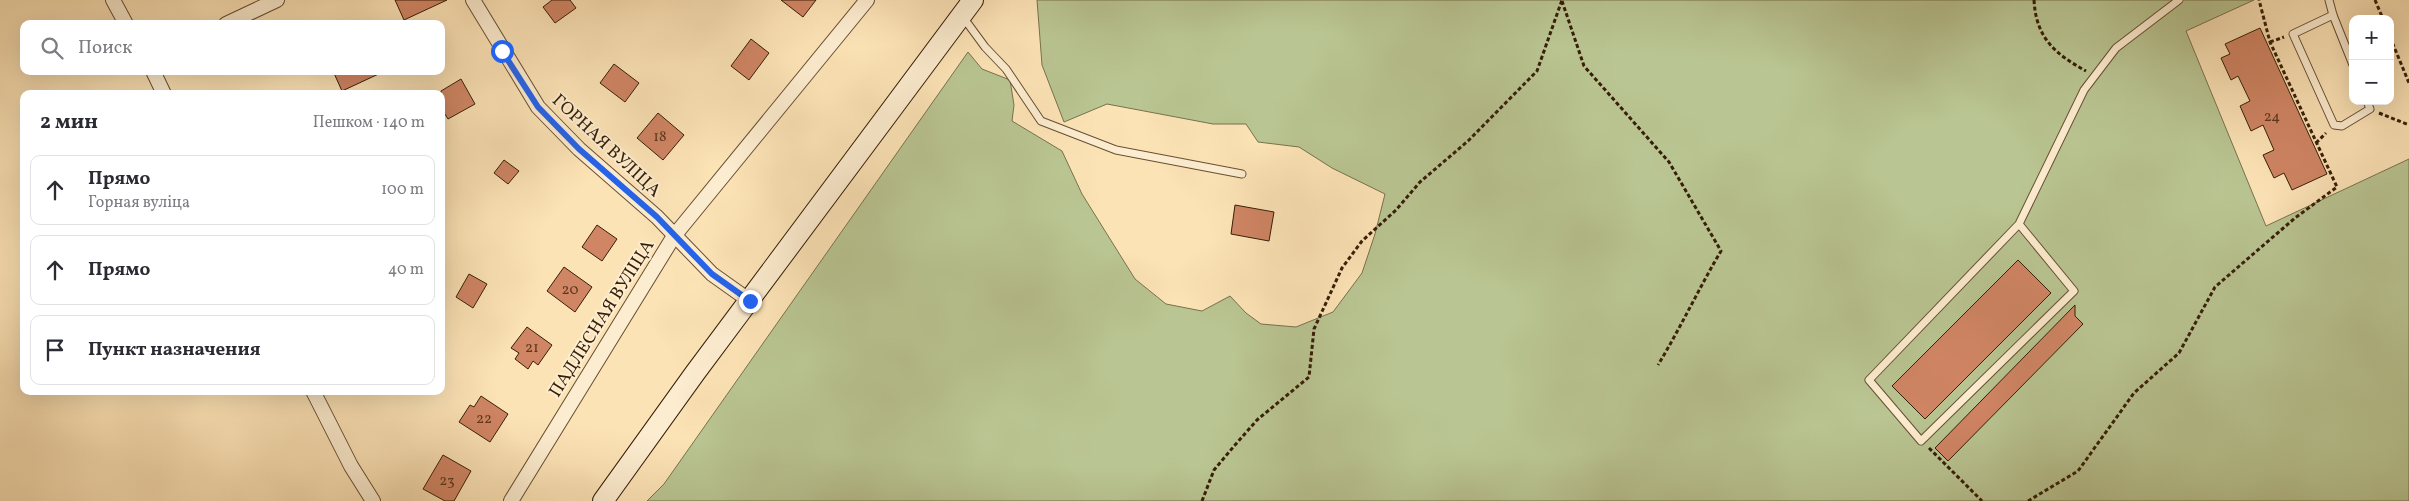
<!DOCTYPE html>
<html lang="ru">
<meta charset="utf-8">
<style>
:root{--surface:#fff;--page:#f7f7f7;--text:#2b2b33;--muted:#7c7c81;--line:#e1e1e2}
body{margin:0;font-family:Vollkorn,serif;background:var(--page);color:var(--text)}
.controls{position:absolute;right:15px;top:15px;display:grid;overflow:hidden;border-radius:10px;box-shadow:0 5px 20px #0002}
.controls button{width:45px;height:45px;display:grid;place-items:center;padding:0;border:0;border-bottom:1px solid var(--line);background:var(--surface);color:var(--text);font:25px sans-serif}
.stop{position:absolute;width:15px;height:15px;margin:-11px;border:4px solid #2563eb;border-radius:50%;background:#fff}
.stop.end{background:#2563eb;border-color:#fff;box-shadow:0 1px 5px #0008}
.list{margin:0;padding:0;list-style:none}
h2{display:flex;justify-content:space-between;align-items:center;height:65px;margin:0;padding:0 20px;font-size:21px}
h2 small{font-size:16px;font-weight:400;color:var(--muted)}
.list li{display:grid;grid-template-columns:32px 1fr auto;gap:15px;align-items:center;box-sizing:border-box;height:70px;margin:0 10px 10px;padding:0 10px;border:1px solid var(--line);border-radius:10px}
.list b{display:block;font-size:19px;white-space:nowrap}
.list p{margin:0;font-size:16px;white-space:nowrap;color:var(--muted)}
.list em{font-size:16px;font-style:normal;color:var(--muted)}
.icon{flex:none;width:28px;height:28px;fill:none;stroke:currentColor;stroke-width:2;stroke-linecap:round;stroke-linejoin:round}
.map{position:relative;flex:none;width:2409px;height:501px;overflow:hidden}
.search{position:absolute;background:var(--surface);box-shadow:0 5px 20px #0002;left:20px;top:20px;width:425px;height:55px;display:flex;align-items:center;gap:12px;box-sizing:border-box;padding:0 18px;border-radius:10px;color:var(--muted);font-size:19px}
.panel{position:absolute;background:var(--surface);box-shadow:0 5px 20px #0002;left:20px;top:90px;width:425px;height:305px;border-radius:10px}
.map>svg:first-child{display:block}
.green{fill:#b9c592;stroke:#78724c}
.building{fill:#d08564;stroke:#361e07}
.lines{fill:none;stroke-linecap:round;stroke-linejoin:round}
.lane-casing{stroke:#684f33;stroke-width:9}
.street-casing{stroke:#684f33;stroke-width:16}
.secondary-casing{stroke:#361e07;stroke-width:22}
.path{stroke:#361e07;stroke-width:3;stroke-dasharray:4 2.5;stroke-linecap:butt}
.lane{stroke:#fdedd0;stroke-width:7}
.street{stroke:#fdedd0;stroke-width:14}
.secondary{stroke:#fdedd0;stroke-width:20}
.route{stroke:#2563eb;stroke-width:6}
.labels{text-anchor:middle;stroke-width:4;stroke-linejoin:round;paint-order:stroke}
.number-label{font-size:15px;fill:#5c381e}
.street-label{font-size:18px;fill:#361e07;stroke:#fdedd0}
</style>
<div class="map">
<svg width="2409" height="501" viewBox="0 0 2409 501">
<rect width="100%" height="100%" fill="#fce3b6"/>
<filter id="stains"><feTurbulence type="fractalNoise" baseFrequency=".004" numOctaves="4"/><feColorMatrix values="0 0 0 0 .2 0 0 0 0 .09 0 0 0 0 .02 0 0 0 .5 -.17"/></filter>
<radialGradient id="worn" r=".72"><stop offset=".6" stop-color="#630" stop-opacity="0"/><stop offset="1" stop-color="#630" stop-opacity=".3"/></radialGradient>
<!-- green -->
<polygon class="green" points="1037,0 2254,0 2186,31 2266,226 2409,159 2409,501 647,501 664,484 968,52 982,69 1010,80 1014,105 1012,121 1062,151 1082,194 1135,279 1166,304 1202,311 1230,296 1246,313 1261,324 1296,327 1333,312 1362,273 1375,234 1385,194 1332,168 1299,147 1258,142 1246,124 1213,124 1107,104 1064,122 1042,65"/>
<!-- building -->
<g class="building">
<polygon points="395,0 447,0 404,20"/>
<polygon points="552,0 570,0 576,8 555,23 543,7"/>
<polygon points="781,0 816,0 803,17"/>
<polygon points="2260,28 2327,174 2292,190 2284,173 2274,178 2263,155 2274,150 2263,125 2251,131 2240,106 2250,101 2238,76 2231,80 2221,58 2230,54 2225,44"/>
<polygon points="751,39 769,53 749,80 731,66"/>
<polygon points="614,64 639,83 625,102 600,83"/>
<polygon points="333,71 385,71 342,91"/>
<polygon points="461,79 475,104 448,119 441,108 441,91"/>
<polygon points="658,113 684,135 663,160 637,138"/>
<polygon points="504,160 519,171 508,184 494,173"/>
<polygon points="1235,205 1274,212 1269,241 1231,234"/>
<polygon points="597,225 617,239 602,261 582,247"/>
<polygon points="2018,260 2051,293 1925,419 1892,386"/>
<polygon points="564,267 592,287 575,312 547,291"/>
<polygon points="469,274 487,284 473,308 456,297"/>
<polygon points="2075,305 2075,316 2083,324 1948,461 1935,448"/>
<polygon points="527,327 552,345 538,365 533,361 528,369 515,359 519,353 511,348"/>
<polygon points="481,396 508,414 490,442 459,422 470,405 474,407"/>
<polygon points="443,455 471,471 454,501 445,501 423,489"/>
</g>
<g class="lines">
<defs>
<g id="lane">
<polyline points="2329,0 2333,15 2353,65"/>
<polyline points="2333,15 2293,34 2334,125 2342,126 2370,109 2367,101"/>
<polyline points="963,17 985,47 1006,69 1041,121 1116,150 1242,174"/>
<polyline points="2019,224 2074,291 1921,441 1869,380 2019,224 2084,90 2116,48 2179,0"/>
</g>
<g id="street">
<polyline points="113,0 126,24"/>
<polyline points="473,0 538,107 579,149 657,217 712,274 750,301"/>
<polyline points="226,24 277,0"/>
<polyline points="153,71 164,94"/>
<polyline points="313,391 351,466 373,501"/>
<polyline points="511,501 674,236 867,0"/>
</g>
<polyline id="secondary" points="603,501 695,373 973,0"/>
</defs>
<!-- lane casing -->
<use href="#lane" class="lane-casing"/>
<!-- street casing -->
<use href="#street" class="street-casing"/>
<!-- secondary casing -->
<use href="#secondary" class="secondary-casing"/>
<!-- path -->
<g class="path">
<path d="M2034 0C2036 38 2055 54 2086 71"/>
<polyline points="2375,0 2383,19"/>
<path d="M1562 1 1584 66 1669 162 1721 251C1699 288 1681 327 1658 365"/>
<polyline points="2390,37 2409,83"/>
<polyline points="2270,42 2284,37"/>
<polyline points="2379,113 2409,125"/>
<polyline points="2316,143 2326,133"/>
<polyline points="1929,448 1982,501"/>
<polyline points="1202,501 1214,470 1235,445 1257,420 1309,377 1314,329 1342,268 1362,241 1396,210 1420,182 1468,141 1537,71 1562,0"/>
<polyline points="2028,501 2078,471 2134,393 2179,353 2215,287 2295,218 2337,187 2270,42 2259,0"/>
</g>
<!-- lane -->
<use href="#lane" class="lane"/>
<!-- street -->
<use href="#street" class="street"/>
<!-- secondary -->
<use href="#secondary" class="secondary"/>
</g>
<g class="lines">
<!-- route -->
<polyline class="route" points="502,51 538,107 579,149 657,217 712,274 750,301"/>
</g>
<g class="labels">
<!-- number labels -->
<g class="number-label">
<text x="2272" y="121">24</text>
<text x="660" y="141">18</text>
<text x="570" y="294">20</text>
<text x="532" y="352">21</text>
<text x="484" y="423">22</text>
<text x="447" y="485">23</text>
</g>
<!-- street labels -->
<g class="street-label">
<text transform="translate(607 145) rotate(43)" y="6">ГОРНАЯ ВУЛІЦА</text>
<text transform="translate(601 318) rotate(-58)" y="6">ПАДЛЕСНАЯ ВУЛІЦА</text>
</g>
</g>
<rect width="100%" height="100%" filter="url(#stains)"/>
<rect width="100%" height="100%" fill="url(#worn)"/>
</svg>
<div class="controls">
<button>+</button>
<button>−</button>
</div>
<div class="stop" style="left:502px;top:51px"></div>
<div class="stop end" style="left:750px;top:301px"></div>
<div class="search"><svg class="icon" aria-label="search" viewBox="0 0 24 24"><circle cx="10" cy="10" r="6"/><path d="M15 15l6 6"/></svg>Поиск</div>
<section class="panel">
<h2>2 мин<small>Пешком · 140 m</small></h2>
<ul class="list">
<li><svg class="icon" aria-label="ahead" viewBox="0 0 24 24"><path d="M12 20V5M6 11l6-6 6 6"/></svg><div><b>Прямо</b><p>Горная вуліца</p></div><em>100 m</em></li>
<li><svg class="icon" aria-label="ahead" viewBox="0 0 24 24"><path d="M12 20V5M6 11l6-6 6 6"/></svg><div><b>Прямо</b></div><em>40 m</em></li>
<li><svg class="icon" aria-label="arrive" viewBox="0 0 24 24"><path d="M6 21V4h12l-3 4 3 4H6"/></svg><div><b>Пункт назначения</b></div></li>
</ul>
</section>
</div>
